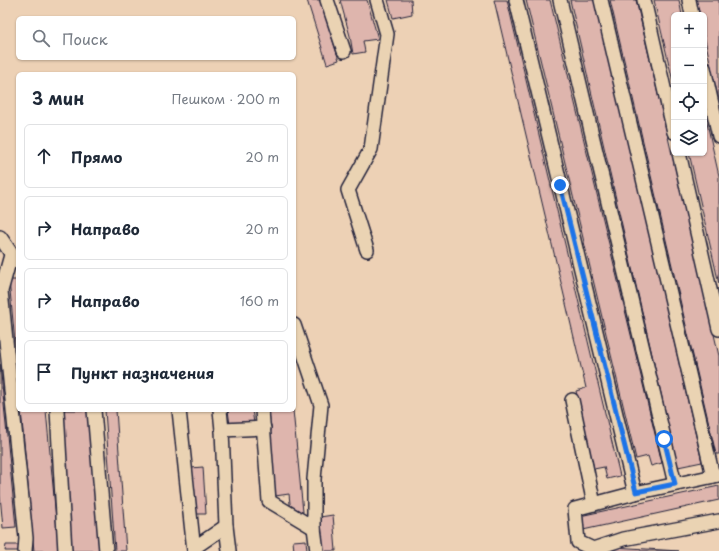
<!DOCTYPE html>
<html lang="ru">
<meta charset="utf-8">
<style>
:root{--surface:#fff;--page:#f2f2f3;--text:#1f2937;--muted:#747a83;--line:#e0e1e3}
body{margin:0;font-family:"Playpen Sans",sans-serif;background:var(--page);color:var(--text)}
.controls{position:absolute;right:12px;top:12px;display:grid;overflow:hidden;border-radius:6px;box-shadow:0 1px 3px #0004}
.controls button{width:36px;height:36px;display:grid;place-items:center;padding:0;border:0;border-bottom:1px solid var(--line);background:var(--surface);color:var(--text);font:20px sans-serif}
.stop{position:absolute;width:12px;height:12px;margin:-9px;border:3px solid #1a73e8;border-radius:50%;background:#fff}
.stop.end{background:#1a73e8;border-color:#fff;box-shadow:0 1px 4px #0008}
.list{margin:0;padding:0;list-style:none}
h2{display:flex;justify-content:space-between;align-items:center;height:52px;margin:0;padding:0 16px;font-size:17px}
h2 small{font-size:13px;font-weight:400;color:var(--muted)}
.list li{display:grid;grid-template-columns:26px 1fr auto;gap:12px;align-items:center;box-sizing:border-box;height:64px;margin:0 8px 8px;padding:0 8px;border:1px solid var(--line);border-radius:6px}
.list b{display:block;font-size:15px;white-space:nowrap}
.list em{font-size:13px;font-style:normal;color:var(--muted)}
.icon{flex:none;width:22px;height:22px;fill:none;stroke:currentColor;stroke-width:2;stroke-linecap:round;stroke-linejoin:round}
.map{position:relative;flex:none;width:719px;height:551px;overflow:hidden}
.search{position:absolute;background:var(--surface);box-shadow:0 1px 3px #0004;left:16px;top:16px;width:280px;height:44px;display:flex;align-items:center;gap:10px;box-sizing:border-box;padding:0 14px;border-radius:6px;color:var(--muted);font-size:15px}
.panel{position:absolute;background:var(--surface);box-shadow:0 1px 3px #0004;left:16px;top:72px;width:280px;height:340px;border-radius:6px}
.map>svg:first-child{display:block}
.building{fill:#deb5ad;stroke:#22223b}
.lines{fill:none;stroke-linecap:round;stroke-linejoin:round}
.minor-casing{stroke:#22223b;stroke-width:16}
.minor{stroke:#ead3b3;stroke-width:13}
.route{stroke:#1a73e8;stroke-width:5}
</style>
<div class="map">
<svg width="719" height="551" viewBox="0 0 719 551">
<rect width="100%" height="100%" fill="#edd1b5"/>
<filter id="ink" filterUnits="userSpaceOnUse"><feTurbulence type="fractalNoise" baseFrequency=".025" numOctaves="2"/><feDisplacementMap in="SourceGraphic" scale="8" xChannelSelector="R" yChannelSelector="G"/><feConvolveMatrix kernelMatrix="1 2 1 2 8 2 1 2 1" color-interpolation-filters="sRGB"/></filter>
<g filter="url(#ink)">
<!-- building -->
<g class="building">
<polygon points="307,0 320,0 339,60 327,64"/>
<polygon points="340,0 367,0 378,39 363,41 365,52 353,54 350,36"/>
<polygon points="388,0 411,0 412,14 393,18"/>
<polygon points="494,0 507,0 620,476 607,479 604,467 594,469 576,391 586,388"/>
<polygon points="526,0 550,0 662,463 651,466 648,456 636,459"/>
<polygon points="570,0 595,0 702,462 678,467"/>
<polygon points="610,0 636,0 719,356 719,454 716,454"/>
<polygon points="654,0 679,0 682,15 674,15 674,86"/>
<polygon points="696,0 719,0 719,102 704,35 704,15 700,15"/>
<polygon points="704,110 719,176 719,284 689,153 704,153"/>
<polygon points="9,280 18,280 18,373"/>
<polygon points="0,364 16,527 3,528 0,495"/>
<polygon points="21,410 46,410 59,551 34,551"/>
<polygon points="61,410 89,410 99,551 72,551"/>
<polygon points="105,410 116,410 126,551 115,551"/>
<polygon points="228,410 252,410 254,423 230,425"/>
<polygon points="267,410 293,410 303,512 291,513 289,494 275,496"/>
<polygon points="203,467 206,514 194,514 191,468"/>
<polygon points="719,486 719,500 583,530 580,516"/>
<polygon points="333,515 336,551 323,551 320,517"/>
<polygon points="306,540 307,551 294,551 293,541"/>
<polygon points="6,545 19,545 18,551 5,551"/>
<polygon points="613,547 679,551 613,551"/>
</g>
<g class="lines">
<defs>
<g id="minor">
<polyline points="327,0 344,51"/>
<polyline points="516,0 635,493"/>
<polyline points="560,0 675,484"/>
<polyline points="601,0 713,476"/>
<polyline points="644,0 674,132"/>
<polyline points="689,0 692,15"/>
<polyline points="704,68 719,136"/>
<polyline points="679,153 719,329"/>
<polyline points="0,237 17,262"/>
<polyline points="367,250 348,190 371,149 387,34 377,0"/>
<polyline points="11,255 1,291 26,538 25,551"/>
<polyline points="294,325 321,405 314,479 314,528 317,551"/>
<polyline points="572,400 594,504"/>
<polyline points="57,410 65,551"/>
<polyline points="94,410 106,551"/>
<polyline points="179,410 194,551"/>
<polyline points="220,410 222,430"/>
<polyline points="262,410 269,501 314,528"/>
<polyline points="719,475 635,493 575,509 578,542 593,549 623,539 719,521"/>
<polyline points="194,548 226,526"/>
<polyline points="229,551 226,526 222,430 264,428"/>
</g>
</defs>
<!-- minor casing -->
<use href="#minor" class="minor-casing"/>
<!-- minor -->
<use href="#minor" class="minor"/>
</g>
</g>
<g class="lines" filter="url(#ink)">
<!-- route -->
<polyline class="route" points="560,185 636,492 675,484 664,439"/>
</g>
</svg>
<div class="controls">
<button>+</button>
<button>−</button>
<button><svg class="icon" aria-label="locate" viewBox="0 0 24 24"><circle cx="12" cy="12" r="6"/><path d="M12 2v4M12 18v4M2 12h4M18 12h4"/></svg></button>
<button><svg class="icon" aria-label="layers" viewBox="0 0 24 24"><path d="M12 4l9 5-9 5-9-5zM3 14l9 5 9-5"/></svg></button>
</div>
<div class="stop" style="left:664px;top:439px"></div>
<div class="stop end" style="left:560px;top:185px"></div>
<div class="search"><svg class="icon" aria-label="search" viewBox="0 0 24 24"><circle cx="10" cy="10" r="6"/><path d="M15 15l6 6"/></svg>Поиск</div>
<section class="panel">
<h2>3 мин<small>Пешком · 200 m</small></h2>
<ul class="list">
<li><svg class="icon" aria-label="ahead" viewBox="0 0 24 24"><path d="M12 20V5M6 11l6-6 6 6"/></svg><div><b>Прямо</b></div><em>20 m</em></li>
<li><svg class="icon" aria-label="right" viewBox="0 0 24 24"><path d="M7 20v-9h11M14 6l5 5-5 5"/></svg><div><b>Направо</b></div><em>20 m</em></li>
<li><svg class="icon" aria-label="right" viewBox="0 0 24 24"><path d="M7 20v-9h11M14 6l5 5-5 5"/></svg><div><b>Направо</b></div><em>160 m</em></li>
<li><svg class="icon" aria-label="arrive" viewBox="0 0 24 24"><path d="M6 21V4h12l-3 4 3 4H6"/></svg><div><b>Пункт назначения</b></div></li>
</ul>
</section>
</div>
